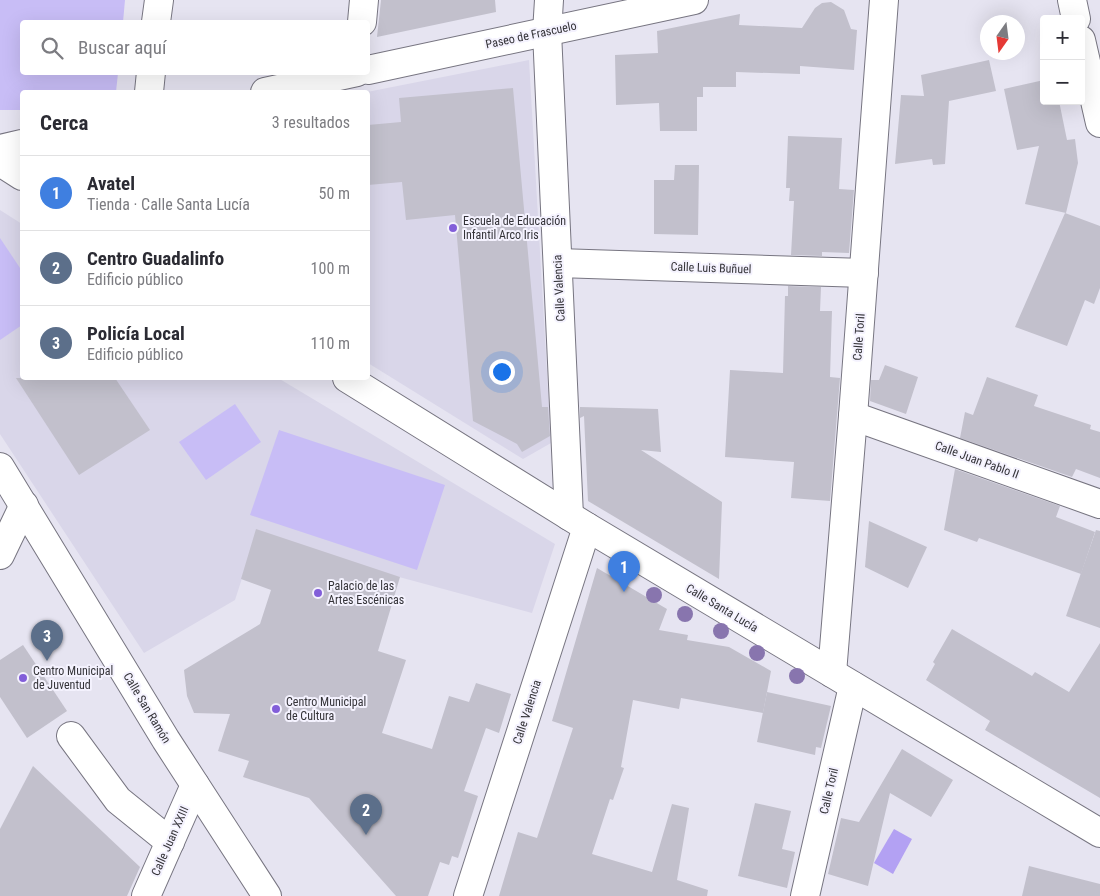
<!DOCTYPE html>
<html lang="es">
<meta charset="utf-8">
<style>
:root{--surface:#fff;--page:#f7f7f7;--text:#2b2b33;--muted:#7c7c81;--line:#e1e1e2;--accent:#b45309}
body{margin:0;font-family:"Roboto Condensed",sans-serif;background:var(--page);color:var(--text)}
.controls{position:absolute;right:15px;top:15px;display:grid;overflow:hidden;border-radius:5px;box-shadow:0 5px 20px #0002}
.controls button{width:45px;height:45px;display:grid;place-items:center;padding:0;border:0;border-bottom:1px solid var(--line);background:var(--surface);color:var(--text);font:25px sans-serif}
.compass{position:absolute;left:980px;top:15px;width:45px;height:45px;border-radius:50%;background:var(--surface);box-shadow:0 5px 20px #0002;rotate:194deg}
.you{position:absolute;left:501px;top:371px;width:18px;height:18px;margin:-12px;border:4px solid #fff;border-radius:50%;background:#1a73e8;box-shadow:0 0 0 8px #1a73e833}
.badge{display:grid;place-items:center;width:32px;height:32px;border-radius:50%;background:var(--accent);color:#fff;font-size:16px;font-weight:700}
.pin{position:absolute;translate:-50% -41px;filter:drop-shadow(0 1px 2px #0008)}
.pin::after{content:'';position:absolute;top:26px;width:18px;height:15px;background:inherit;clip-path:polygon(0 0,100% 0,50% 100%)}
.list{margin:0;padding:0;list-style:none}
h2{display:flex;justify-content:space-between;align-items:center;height:65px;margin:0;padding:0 20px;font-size:21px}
h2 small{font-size:16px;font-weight:400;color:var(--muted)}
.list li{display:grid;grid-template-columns:32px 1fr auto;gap:15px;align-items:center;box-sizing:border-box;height:75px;padding:0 20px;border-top:1px solid var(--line)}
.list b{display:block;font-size:19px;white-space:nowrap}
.list p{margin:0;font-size:16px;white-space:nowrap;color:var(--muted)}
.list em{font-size:16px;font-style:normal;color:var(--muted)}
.icon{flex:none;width:28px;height:28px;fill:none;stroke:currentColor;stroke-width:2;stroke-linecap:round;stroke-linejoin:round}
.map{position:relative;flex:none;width:1100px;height:896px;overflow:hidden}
.search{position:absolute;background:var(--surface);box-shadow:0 5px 20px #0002;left:20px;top:20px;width:350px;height:55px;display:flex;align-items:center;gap:12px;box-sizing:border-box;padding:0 18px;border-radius:5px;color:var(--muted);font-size:19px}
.panel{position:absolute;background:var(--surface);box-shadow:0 5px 20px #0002;left:20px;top:90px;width:350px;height:290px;border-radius:5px}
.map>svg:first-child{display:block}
.built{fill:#d9d6e9}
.green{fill:#c8bdf6}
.water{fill:#b3a1f3}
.building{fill:#c2c0cc}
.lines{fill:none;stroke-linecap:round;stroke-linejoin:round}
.minor-casing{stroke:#777581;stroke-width:30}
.minor{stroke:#fff;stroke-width:28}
.tree{fill:#8875ae}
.poi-dot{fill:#825ed9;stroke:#f4f2fe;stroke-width:2}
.labels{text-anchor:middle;stroke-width:4;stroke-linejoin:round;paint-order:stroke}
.street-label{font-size:12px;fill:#343338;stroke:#f4f2fe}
.poi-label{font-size:12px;fill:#343338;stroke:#f4f2fe;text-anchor:start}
</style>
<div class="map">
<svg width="1100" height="896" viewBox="0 0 1100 896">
<rect width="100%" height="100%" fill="#e6e4f1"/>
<!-- built -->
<g class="built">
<polygon points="529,60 551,443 523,459 368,363 367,92"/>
<polygon points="0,210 22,224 22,378 278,378 555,544 532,613 255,538 235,600 144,653 0,434"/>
</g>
<!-- green -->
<g class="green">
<polygon points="0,0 125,0 123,22 22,22 22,72 118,73 116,92 22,92 22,110 0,110"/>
<polygon points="0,238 22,271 22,325 0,340"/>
<polygon points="235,404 261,442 206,480 179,442"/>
<polygon points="279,430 445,485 417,570 250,515"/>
</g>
<!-- water -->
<polygon class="water" points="894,829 912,839 893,874 874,863"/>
<!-- building -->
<g class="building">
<polygon points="381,0 495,0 496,12 377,37"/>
<polygon points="831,2 844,10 851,29 857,30 854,70 800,66 800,74 736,72 736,87 703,87 703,97 697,97 697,131 660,131 659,103 616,105 615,55 658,53 657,31 740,14 739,25 802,28 815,8 822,3"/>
<polygon points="989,60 996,91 949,101 945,164 933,165 932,159 895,164 901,95 924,96 921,75"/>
<polygon points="1044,80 1044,101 1059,101 1067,140 1075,139 1078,163 1066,213 1025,204 1039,146 1017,150 1004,89"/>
<polygon points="513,88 542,407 548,407 550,436 522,452 517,444 473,421 455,215 406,220 402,182 368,185 368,125 401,122 399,98"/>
<polygon points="788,136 842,138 839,189 854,190 849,253 822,252 822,256 791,255 794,201 789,201 790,188 786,188"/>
<polygon points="675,165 699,165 698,235 654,234 654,180 674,180"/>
<polygon points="1065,213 1100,226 1100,288 1094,304 1085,300 1067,346 1015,327"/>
<polygon points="788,286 821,287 820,311 832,311 830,377 840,378 830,501 791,498 794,462 725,457 730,370 783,373 785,296 788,296"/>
<polygon points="885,365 918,377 906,414 870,401 871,380 879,380"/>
<polygon points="987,377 1038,395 1034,406 1091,425 1090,429 1100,432 1100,478 1076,469 1072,477 960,438 965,412 973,415"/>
<polygon points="16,378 115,378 150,430 79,475"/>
<polygon points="580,407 658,409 661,452 641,450 722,502 719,579 588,501 584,416 580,418"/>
<polygon points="955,469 1060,506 1056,517 1095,532 1081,574 979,538 977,542 944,530"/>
<polygon points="869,521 927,547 908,588 865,567"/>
<polygon points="256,529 400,577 378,651 406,660 382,733 432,749 449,696 469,702 476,683 511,694 499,733 486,728 464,791 478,796 458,858 452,856 449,865 440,862 428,896 396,896 309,798 243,777 249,761 218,751 230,714 194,713 187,696 184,670 260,624 271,590 241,579"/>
<polygon points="1096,530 1100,531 1100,628 1066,616"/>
<polygon points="597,568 667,609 659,630 688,635 687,640 729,647 771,671 763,713 681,698 679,709 633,700 621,767 624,768 613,800 610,799 592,854 652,872 672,804 689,808 677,880 708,890 707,896 499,896 518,832 537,838 573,728 552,721"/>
<polygon points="952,629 1032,676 1035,672 1069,692 1100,643 1100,798 985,730 990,721 926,680 935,664 933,662"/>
<polygon points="23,645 67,711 27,738 0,697 0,660"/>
<polygon points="767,692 831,706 821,748 816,747 815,755 757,742"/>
<polygon points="902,749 953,780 931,817 890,793 868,886 828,874 841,818 859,822"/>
<polygon points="33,766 140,867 127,896 0,896 0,829"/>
<polygon points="755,803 791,811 782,849 795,852 787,888 738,876"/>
<polygon points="1029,866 1100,884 1100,896 1022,896"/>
</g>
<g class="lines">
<defs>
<g id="minor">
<polyline points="549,0 547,32 569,516"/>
<polyline points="1072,0 1076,19"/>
<polyline points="156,22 159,0"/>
<polyline points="362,22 364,0"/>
<polyline points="1081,40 1100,123"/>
<polyline points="368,70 694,0"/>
<polyline points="149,92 151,72"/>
<polyline points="265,92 357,72"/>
<polyline points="0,149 22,144"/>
<polyline points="0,162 22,176"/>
<polyline points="558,263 864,273"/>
<polyline points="347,378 587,527 1100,833"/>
<polyline points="853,416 1100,504"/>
<polyline points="0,467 166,740 267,896"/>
<polyline points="0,555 24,505"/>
<polyline points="832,673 853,416 884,0"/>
<polyline points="71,736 118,800 170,842"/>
<polyline points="146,896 195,785"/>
<polyline points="468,896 587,527"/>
<polyline points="805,896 853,686"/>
</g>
</defs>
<!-- minor casing -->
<use href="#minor" class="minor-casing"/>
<!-- minor -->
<use href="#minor" class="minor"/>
</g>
<!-- trees -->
<g class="tree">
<circle cx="654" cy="595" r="8"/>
<circle cx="685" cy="614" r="8"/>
<circle cx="721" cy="631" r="8"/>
<circle cx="757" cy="653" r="8"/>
<circle cx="797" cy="676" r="8"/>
</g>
<!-- markers -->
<g class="poi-dot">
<circle cx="453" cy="228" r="5"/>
<circle cx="318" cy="593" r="5"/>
<circle cx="23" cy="678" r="5"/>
<circle cx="276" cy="709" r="5"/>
</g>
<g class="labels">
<!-- street labels -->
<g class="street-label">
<text transform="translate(531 35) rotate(-12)" y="4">Paseo de Frascuelo</text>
<text transform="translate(711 268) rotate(2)" y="4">Calle Luis Buñuel</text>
<text transform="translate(559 288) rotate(-93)" y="4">Calle Valencia</text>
<text transform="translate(859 337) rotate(-86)" y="4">Calle Toril</text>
<text transform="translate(977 460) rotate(20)" y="4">Calle Juan Pablo II</text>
<text transform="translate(722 608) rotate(31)" y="4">Calle Santa Lucía</text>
<text transform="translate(147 708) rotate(59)" y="4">Calle San Ramón</text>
<text transform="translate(527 712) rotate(-72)" y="4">Calle Valencia</text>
<text transform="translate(829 791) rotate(-77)" y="4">Calle Toril</text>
<text transform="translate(170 841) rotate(-66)" y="4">Calle Juan XXIII</text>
</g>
<!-- poi labels -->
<g class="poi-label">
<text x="463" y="225">Escuela de Educación<tspan x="463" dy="14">Infantil Arco Iris</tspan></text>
<text x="328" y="590">Palacio de las<tspan x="328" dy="14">Artes Escénicas</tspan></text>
<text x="33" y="675">Centro Municipal<tspan x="33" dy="14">de Juventud</tspan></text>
<text x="286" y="706">Centro Municipal<tspan x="286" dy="14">de Cultura</tspan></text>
</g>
</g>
</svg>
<div class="controls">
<button>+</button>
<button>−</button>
</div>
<svg class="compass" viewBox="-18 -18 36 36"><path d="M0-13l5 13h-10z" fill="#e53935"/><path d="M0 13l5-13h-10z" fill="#7c7c81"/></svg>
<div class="you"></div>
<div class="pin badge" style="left:624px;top:592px;background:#3f7fe0">1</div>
<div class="pin badge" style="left:366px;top:835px;background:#5c6f8a">2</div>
<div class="pin badge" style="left:47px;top:661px;background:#5c6f8a">3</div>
<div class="search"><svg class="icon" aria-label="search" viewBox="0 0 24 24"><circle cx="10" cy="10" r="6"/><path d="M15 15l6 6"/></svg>Buscar aquí</div>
<section class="panel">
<h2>Cerca<small>3 resultados</small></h2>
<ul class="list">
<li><span class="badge" style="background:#3f7fe0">1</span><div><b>Avatel</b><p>Tienda · Calle Santa Lucía</p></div><em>50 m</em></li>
<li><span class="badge" style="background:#5c6f8a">2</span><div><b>Centro Guadalinfo</b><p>Edificio público</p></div><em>100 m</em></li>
<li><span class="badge" style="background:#5c6f8a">3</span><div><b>Policía Local</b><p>Edificio público</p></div><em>110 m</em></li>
</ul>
</section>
</div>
